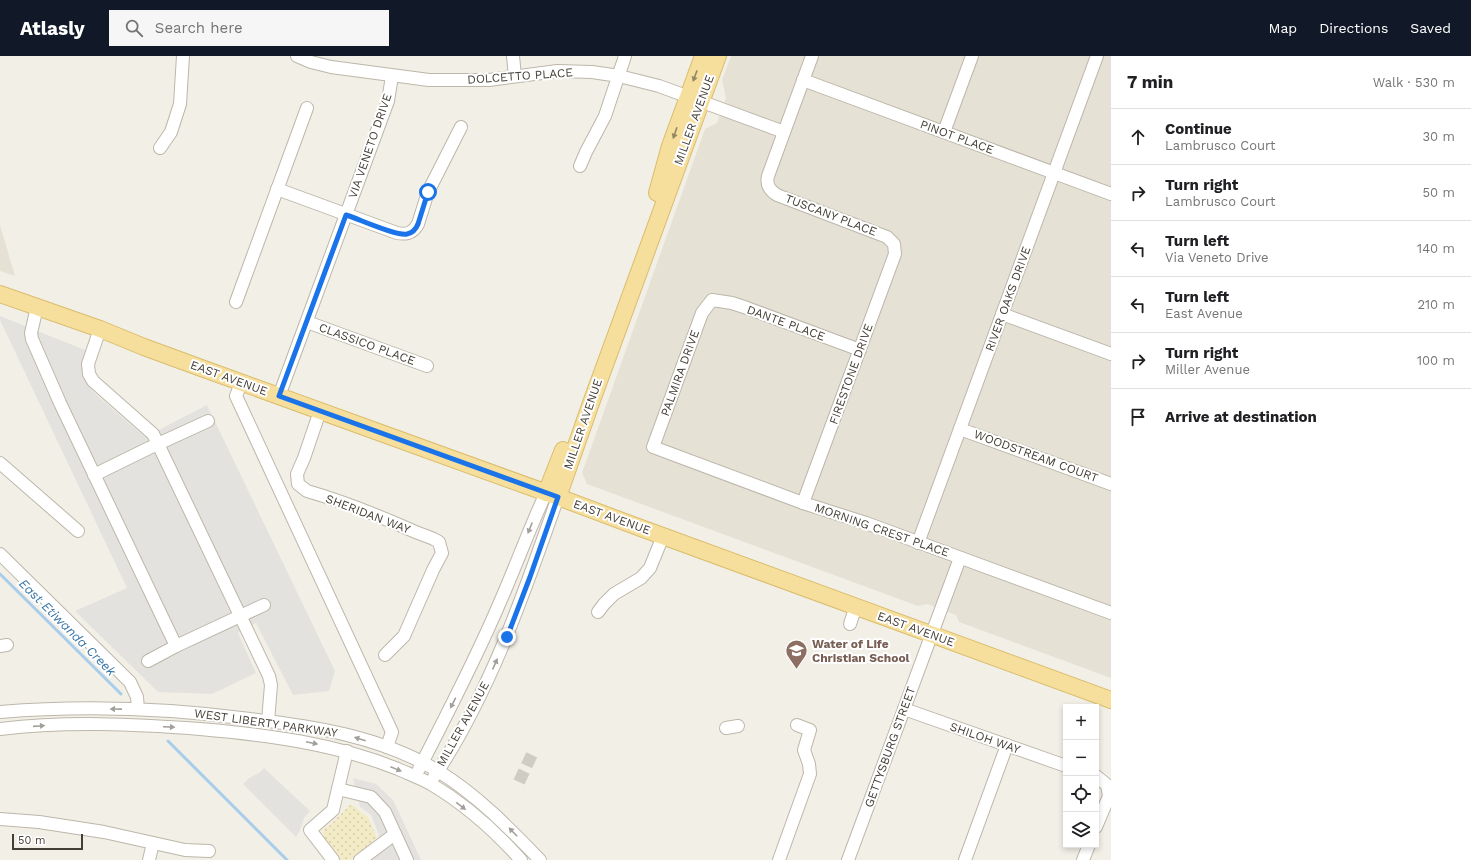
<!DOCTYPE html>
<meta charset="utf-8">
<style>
:root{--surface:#fff;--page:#f6f6f6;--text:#202124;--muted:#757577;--line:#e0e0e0;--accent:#111827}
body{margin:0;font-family:"Work Sans",sans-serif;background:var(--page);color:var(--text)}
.controls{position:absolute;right:12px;bottom:12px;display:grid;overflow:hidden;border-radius:0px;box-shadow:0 2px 6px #0003}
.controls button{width:36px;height:36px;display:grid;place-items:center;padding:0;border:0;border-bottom:1px solid var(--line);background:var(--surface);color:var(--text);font:20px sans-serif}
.scale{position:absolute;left:12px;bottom:10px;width:71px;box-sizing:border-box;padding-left:4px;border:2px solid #443f36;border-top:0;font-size:11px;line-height:14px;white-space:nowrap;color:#443f36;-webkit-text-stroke:3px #fff;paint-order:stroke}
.stop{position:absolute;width:12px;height:12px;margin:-9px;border:3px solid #1a73e8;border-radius:50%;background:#fff}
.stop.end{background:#1a73e8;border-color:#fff;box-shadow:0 1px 4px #0008}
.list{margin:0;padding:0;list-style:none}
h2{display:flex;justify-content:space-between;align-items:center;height:52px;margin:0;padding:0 16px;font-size:17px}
h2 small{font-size:13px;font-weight:400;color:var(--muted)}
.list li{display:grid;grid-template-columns:26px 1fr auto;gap:12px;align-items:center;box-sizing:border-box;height:56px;padding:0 16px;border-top:1px solid var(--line)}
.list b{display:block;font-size:15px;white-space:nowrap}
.list p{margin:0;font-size:13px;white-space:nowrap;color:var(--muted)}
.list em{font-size:13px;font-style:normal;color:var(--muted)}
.icon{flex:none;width:22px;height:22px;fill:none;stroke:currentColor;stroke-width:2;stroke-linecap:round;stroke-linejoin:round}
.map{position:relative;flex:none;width:1111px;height:804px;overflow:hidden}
header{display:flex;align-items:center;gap:24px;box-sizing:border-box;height:56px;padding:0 20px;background:var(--accent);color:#fff}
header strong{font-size:19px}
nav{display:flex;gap:22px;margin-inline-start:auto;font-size:14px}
.search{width:280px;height:36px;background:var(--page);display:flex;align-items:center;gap:10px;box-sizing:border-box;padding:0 14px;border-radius:0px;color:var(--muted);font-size:15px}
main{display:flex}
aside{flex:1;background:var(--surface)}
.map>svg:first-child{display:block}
.residential{fill:#e5e1d5}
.sand{fill:url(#sand-dots)}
.parking{fill:#e3e2de}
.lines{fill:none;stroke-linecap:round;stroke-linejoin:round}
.stream{stroke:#a8cdea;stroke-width:3}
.minor-tunnel{stroke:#cfccc4;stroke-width:12;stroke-dasharray:12 6;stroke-linecap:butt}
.minor-casing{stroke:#bdb7aa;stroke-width:14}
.major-casing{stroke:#dabd6d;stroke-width:18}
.minor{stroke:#fff;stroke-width:12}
.major{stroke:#f6df9c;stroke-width:16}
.oneway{fill:#948764}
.oneway2{fill:#a29f9a}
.route{stroke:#1a73e8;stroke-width:5}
.labels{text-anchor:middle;stroke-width:4;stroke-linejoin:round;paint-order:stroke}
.street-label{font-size:12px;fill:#443f36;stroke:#fff}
.education-label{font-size:12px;font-weight:bold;fill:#785e54;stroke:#fff;text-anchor:start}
.water-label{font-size:13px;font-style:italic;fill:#3875a8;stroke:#fff}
</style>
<header>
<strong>Atlasly</strong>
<div class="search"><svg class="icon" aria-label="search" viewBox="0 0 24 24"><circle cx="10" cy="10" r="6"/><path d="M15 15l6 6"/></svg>Search here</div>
<nav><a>Map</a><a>Directions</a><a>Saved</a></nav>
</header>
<main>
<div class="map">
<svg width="1111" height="804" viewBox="0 0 1111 804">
<defs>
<pattern id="sand-dots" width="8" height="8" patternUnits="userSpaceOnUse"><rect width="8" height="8" fill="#f3ebc5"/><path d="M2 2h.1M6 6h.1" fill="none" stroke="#d2cbaa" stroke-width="1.8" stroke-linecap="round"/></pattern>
</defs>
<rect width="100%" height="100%" fill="#f2efe7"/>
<!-- residential -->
<g class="residential">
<polygon points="731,0 1111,0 1111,622 959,566 956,559 927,548 918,550 587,428 582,417 705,73 717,67 726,42 722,24"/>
<polygon points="0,169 15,220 0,215"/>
</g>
<!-- sand -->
<path class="sand" d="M351 748 368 761 377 782 350 804H339C333 796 318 780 325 770L327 772Z"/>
<!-- parking -->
<g class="parking">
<polygon points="0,260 85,294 82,315 93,336 145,381 207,349 335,615 329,635 293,639 256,567 238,577 256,617 212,638 158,636 75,555 127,532 0,264"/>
<polygon points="264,712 310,755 304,762 300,774 296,781 243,728 249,722 259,717"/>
<polygon points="353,722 376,728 393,744 421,804 371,804 379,779 371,759 360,751"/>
</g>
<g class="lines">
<!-- stream -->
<g class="stream">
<polyline points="0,518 121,638"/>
<polyline points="168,685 287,804"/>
</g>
<!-- minor-tunnel -->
<polyline class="minor-tunnel" points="519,726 534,694"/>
<defs>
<g id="minor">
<polyline points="297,0 311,6 331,11 429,24 489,24 557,15 592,16 619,20 659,30 784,76"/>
<polyline points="513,0 515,20"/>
<polyline points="803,24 1111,138"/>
<polyline points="944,76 972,0"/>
<polyline points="160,92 171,76 180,48 183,0"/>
<polyline points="580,110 586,96 605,60 625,0"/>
<path d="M277 133 397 177C407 179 413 177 418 168L428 136 461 71"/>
<polyline points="236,246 307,52"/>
<polyline points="37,251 31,277 32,283 60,347 176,590 264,549"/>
<polyline points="1002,258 1111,298"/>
<polyline points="307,266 427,310"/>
<polyline points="100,273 88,308 89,318 93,325 153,378 158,388 269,620 271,629 268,665"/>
<polyline points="860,294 747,252 732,247 712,244 702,257 653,391 803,447 866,467 1111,557"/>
<polyline points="241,327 236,340 392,676 387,691"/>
<polyline points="279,340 388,45 392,20"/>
<path d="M320 355 304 402 297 418 298 428 307 435C342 445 377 459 411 474 421 479 430 480 439 486L442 497 433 514 404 580 385 599"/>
<polyline points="960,373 1111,428"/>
<polyline points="0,407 78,475"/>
<polyline points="94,419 147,393 208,365"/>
<path d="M803 447 895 198 894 188 887 181 777 139C769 134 766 129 768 120L812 0"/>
<polyline points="918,487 1097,0"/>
<polyline points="0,498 130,626 137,641 138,653"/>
<polyline points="598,556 604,548 614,538 641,522 650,512 663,480"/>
<polyline points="850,568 856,550"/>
<polyline points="0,590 7,589"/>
<polyline points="148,605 176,590"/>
<polyline points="904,653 1066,710"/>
<path d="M0 656C83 649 167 652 250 663 314 670 382 681 438 715 477 739 508 771 540 804"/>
<polyline points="726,672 738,670"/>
<path d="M0 673C66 665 134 668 200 673 268 679 333 687 398 713 409 718 420 722 431 728 463 747 496 776 521 804"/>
<path d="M419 713C447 658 476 603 500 546 516 510 529 473 546 437"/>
<polyline points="1096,720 1107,729 1109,740 1096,771"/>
<path d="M434 721C491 635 524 537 558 441"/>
<polyline points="338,733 371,741 385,756 407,804"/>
<polyline points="0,763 39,766 104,776 185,794 209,795"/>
<polyline points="149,804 153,787"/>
<polyline points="333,804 310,774 333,754 347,695"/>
<polyline points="360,804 395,778"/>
<polyline points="779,804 810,718 809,708 804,694 810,674 797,669"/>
<polyline points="848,804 960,502"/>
<polyline points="965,804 1007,689"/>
<polyline points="1083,804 1089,789"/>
</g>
<g id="major">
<polyline points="657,137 670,90 703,0"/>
<polyline points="0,238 100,273 144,291 204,313 558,441 638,471 1111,644"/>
<polyline points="546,437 563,394"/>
<polyline points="558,441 591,347 718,0"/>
</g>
</defs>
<!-- minor casing -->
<use href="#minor" class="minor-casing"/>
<!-- major casing -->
<use href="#major" class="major-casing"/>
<!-- minor -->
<use href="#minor" class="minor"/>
<!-- major -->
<use href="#major" class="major"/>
</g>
<!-- one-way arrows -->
<defs><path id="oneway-solid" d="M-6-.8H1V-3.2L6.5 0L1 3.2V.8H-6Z"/></defs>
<g class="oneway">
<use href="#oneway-solid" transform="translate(695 20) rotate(110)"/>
<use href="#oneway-solid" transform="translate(675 77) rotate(109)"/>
</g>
<g class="oneway2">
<use href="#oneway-solid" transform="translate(530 472) rotate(112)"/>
<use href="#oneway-solid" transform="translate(495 608) rotate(-66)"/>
<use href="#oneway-solid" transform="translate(453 647) rotate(117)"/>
<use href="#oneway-solid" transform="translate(116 653) rotate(-179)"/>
<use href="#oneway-solid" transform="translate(39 670) rotate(-4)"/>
<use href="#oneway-solid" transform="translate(169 671) rotate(3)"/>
<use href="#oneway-solid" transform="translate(360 683) rotate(-163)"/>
<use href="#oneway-solid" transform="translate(312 687) rotate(12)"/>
<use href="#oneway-solid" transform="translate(396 713) rotate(22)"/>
<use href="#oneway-solid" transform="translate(461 750) rotate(37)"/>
<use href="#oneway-solid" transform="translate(513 776) rotate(-134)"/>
</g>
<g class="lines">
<!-- route -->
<path class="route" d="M428 136 418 168C416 173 412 177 407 178 395 180 359 163 346 159L279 340 558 441 530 521 507 581"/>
</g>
<!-- icons -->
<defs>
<symbol id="school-pin" viewBox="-11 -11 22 30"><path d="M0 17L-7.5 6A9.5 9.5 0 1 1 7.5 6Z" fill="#8d6e63" stroke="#fff"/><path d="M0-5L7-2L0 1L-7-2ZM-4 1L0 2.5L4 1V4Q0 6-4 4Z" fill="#fff"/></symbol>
</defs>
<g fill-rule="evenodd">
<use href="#school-pin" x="784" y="582" width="25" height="34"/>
</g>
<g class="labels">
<!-- street labels -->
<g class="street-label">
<text transform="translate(520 20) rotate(-4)" y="4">DOLCETTO PLACE</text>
<text transform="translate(694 64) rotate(-70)" y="4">MILLER AVENUE</text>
<text transform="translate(957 81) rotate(20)" y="4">PINOT PLACE</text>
<text transform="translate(370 90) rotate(-71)" y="4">VIA VENETO DRIVE</text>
<text transform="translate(831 159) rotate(21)" y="4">TUSCANY PLACE</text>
<text transform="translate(1008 243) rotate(-70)" y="4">RIVER OAKS DRIVE</text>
<text transform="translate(786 267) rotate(20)" y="4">DANTE PLACE</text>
<text transform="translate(367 288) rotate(20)" y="4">CLASSICO PLACE</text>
<text transform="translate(680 317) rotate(-70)" y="4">PALMIRA DRIVE</text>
<text transform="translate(851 318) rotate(-70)" y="4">FIRESTONE DRIVE</text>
<text transform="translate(229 322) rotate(20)" y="4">EAST AVENUE</text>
<text transform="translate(583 368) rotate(-71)" y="4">MILLER AVENUE</text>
<text transform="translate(1036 400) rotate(20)" y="4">WOODSTREAM COURT</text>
<text transform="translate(368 458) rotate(21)" y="4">SHERIDAN WAY</text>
<text transform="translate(612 461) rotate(20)" y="4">EAST AVENUE</text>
<text transform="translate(882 474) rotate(19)" y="4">MORNING CREST PLACE</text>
<text transform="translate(916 573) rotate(20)" y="4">EAST AVENUE</text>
<text transform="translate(266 667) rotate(8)" y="4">WEST LIBERTY PARKWAY</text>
<text transform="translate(463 668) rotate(-61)" y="4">MILLER AVENUE</text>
<text transform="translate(985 682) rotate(19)" y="4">SHILOH WAY</text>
<text transform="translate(890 691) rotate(-70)" y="4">GETTYSBURG STREET</text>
</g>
<!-- education labels -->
<g class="education-label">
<text x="812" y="592">Water of Life<tspan x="812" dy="14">Christian School</tspan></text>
</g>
<!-- water labels -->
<g class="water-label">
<text transform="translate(68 571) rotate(45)" y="5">East Etiwanda Creek</text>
</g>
</g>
</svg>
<div class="controls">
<button>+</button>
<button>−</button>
<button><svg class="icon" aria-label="locate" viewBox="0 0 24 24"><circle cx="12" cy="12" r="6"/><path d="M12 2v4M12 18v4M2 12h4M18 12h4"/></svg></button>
<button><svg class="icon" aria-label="layers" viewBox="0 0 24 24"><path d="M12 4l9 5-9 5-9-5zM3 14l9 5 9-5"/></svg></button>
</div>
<div class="scale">50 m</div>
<div class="stop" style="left:428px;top:136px"></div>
<div class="stop end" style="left:507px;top:581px"></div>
</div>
<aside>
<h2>7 min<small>Walk · 530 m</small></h2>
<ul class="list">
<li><svg class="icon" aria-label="ahead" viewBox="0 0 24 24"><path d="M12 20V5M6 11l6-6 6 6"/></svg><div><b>Continue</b><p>Lambrusco Court</p></div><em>30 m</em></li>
<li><svg class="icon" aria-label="right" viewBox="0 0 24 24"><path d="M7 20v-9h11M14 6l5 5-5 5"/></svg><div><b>Turn right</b><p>Lambrusco Court</p></div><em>50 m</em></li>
<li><svg class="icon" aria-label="left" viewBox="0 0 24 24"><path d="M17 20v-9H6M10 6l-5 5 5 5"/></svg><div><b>Turn left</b><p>Via Veneto Drive</p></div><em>140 m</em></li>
<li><svg class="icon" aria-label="left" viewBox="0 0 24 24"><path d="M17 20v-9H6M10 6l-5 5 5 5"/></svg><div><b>Turn left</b><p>East Avenue</p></div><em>210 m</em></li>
<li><svg class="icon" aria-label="right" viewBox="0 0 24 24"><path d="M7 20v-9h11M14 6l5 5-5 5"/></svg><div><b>Turn right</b><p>Miller Avenue</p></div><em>100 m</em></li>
<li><svg class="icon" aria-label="arrive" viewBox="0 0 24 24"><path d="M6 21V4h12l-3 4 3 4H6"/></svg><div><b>Arrive at destination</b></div></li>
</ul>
</aside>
</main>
